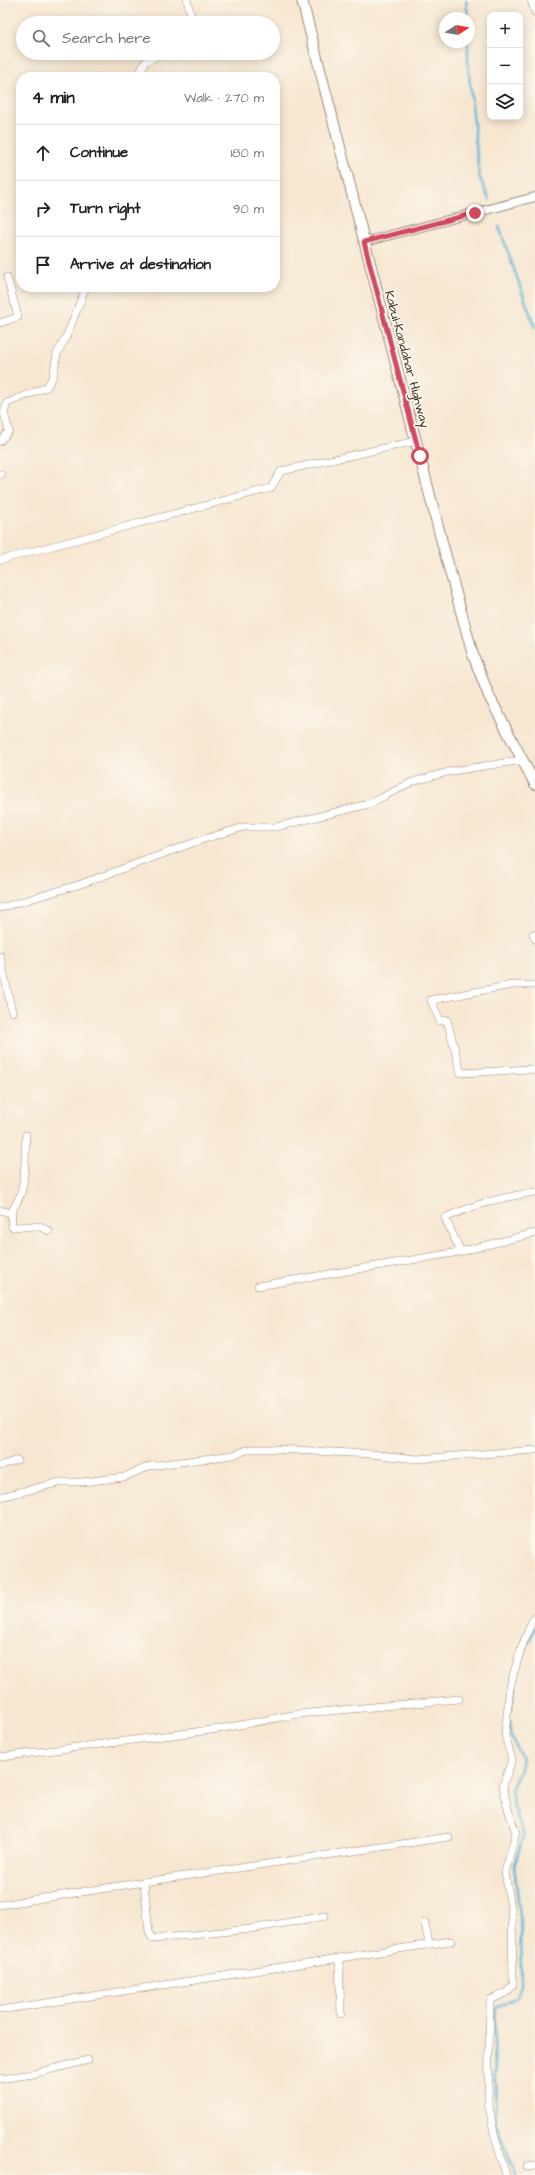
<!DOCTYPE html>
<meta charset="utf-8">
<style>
:root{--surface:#fff;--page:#f2f2f2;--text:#202124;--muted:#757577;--line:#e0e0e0}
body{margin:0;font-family:"Architects Daughter",sans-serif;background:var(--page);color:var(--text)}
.controls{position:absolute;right:12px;top:12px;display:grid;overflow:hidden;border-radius:8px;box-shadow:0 2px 10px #0003}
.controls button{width:36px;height:36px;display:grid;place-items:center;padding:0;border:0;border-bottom:1px solid var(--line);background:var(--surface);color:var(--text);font:20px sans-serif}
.compass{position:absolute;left:439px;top:12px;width:36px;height:36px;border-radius:50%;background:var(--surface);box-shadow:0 2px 10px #0003;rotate:79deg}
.stop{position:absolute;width:12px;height:12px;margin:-9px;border:3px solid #d1495b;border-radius:50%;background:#fff}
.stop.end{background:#d1495b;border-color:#fff;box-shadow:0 1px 4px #0008}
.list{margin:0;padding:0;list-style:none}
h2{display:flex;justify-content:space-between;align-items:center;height:52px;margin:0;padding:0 16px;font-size:17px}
h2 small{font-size:13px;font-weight:400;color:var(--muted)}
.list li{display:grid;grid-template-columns:26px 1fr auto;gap:12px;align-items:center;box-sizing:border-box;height:56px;padding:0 16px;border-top:1px solid var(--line)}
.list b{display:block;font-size:15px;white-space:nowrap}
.list em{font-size:13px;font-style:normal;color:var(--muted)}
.icon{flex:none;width:22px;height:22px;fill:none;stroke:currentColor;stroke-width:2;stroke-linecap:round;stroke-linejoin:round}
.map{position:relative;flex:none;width:535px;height:2175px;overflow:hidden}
.search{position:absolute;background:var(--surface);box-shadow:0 2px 10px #0003;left:16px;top:16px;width:264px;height:44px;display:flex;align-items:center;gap:10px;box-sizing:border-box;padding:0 14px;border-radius:22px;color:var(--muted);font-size:15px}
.panel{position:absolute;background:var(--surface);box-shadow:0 2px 10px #0003;left:16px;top:72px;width:264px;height:220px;border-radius:16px}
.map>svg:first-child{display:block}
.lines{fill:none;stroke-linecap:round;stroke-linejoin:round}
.stream{stroke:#5ab5d8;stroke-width:2.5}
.minor-casing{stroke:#998878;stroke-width:8}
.tertiary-casing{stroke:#998878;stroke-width:10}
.secondary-casing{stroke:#998878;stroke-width:12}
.minor{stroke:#fff;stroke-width:7}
.tertiary{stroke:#fff;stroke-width:8}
.secondary{stroke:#fff;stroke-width:10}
.route{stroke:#d1495b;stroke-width:5}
.labels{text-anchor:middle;stroke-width:3.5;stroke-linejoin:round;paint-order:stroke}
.street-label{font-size:13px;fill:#3b2a1e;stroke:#fbf7ec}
</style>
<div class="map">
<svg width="535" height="2175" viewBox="0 0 535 2175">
<rect width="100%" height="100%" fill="#fbf7ec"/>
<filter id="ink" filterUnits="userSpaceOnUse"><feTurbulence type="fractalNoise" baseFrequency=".025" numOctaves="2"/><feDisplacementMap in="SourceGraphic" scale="8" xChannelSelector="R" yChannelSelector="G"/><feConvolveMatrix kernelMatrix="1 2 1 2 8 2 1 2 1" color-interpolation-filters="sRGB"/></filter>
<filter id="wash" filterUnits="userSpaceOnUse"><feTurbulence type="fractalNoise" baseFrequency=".012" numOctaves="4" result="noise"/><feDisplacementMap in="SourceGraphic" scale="16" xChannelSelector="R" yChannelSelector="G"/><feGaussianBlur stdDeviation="0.9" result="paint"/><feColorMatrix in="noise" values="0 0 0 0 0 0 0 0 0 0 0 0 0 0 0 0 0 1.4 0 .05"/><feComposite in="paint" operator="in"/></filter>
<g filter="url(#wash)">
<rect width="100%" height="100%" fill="#f7e7d1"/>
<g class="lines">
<!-- stream -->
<g class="stream">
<polyline points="466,0 468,18"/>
<polyline points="468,42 468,63 479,176 489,199"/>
<polyline points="499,227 535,328"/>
<polyline points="521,1659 535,1627"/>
<polyline points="511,1712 518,1670"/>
<polyline points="510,1721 510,1734 522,1759 519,1772 511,1790 513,1804 524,1836 514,1865 520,1916 521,1985 517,1997 496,2008 494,2036 496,2125 516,2175"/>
</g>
</g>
</g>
<g filter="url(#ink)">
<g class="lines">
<defs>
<g id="minor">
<polyline points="187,0 193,23"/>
<polyline points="531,0 535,12"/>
<polyline points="138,77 145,62 164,53"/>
<polyline points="0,323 18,317 7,277"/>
<polyline points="0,441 9,431 4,413 7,403 47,387 53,376 57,354 67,335 86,287"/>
<polyline points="0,475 1,474"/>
<polyline points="0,560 271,488 281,471 416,441"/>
<polyline points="0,908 81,884 201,840 244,827 276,827 369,804 412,782 452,771 523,760"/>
<polyline points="533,934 535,939"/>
<polyline points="0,956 12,1012"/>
<polyline points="535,985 512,985 431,1000 440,1021 447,1020 461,1073 531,1069 535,1071"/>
<path d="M26 1135C25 1153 26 1171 22 1189 19 1207 9 1203 12 1227L40 1226 49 1231"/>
<polyline points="0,1210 10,1213"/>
<path d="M461 1252 445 1218C478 1203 499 1198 535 1192"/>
<polyline points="258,1286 459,1252 535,1233"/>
<polyline points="0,1466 17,1460"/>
<polyline points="0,1497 61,1482 83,1482 124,1477 150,1466 233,1455 250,1449 274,1449 371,1454 417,1459 535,1450"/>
<polyline points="0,1757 219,1729 298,1714 459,1699"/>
<polyline points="144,1882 149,1932 153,1939 250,1929 325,1916"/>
<polyline points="0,1905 144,1882 449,1837"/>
<polyline points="425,1923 429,1944"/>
<polyline points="339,1959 341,2014"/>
<polyline points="0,2010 451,1941"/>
<polyline points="0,2079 33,2074 88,2060"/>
<polyline points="527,2167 535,2166"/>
<polyline points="506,2175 494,2133 488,2101 490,2000 506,1993 513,1985 512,1914 505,1872 516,1833 507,1806 503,1785 512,1760 505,1735 510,1686 521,1649 532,1621 535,1618"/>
</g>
<polyline id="tertiary" points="364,242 535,197"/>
<polyline id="secondary" points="302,0 443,546 473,655 489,696 535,784"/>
</defs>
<!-- minor casing -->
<use href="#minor" class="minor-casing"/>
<!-- tertiary casing -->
<use href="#tertiary" class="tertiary-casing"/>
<!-- secondary casing -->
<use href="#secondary" class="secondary-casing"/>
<!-- minor -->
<use href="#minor" class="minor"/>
<!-- tertiary -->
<use href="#tertiary" class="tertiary"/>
<!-- secondary -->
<use href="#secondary" class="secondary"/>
</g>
</g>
<g class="lines" filter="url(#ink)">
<!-- route -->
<polyline class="route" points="420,456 364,242 475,213"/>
</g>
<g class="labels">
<!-- street labels -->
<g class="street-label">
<text transform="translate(408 359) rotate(75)" y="5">Kabul–Kandahar Highway</text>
</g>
</g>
</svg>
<div class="controls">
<button>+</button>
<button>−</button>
<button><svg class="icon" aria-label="layers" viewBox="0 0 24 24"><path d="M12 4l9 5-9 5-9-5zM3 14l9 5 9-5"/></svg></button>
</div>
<svg class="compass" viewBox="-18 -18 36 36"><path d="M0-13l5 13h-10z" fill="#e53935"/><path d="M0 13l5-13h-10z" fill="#757577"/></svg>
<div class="stop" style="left:420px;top:456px"></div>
<div class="stop end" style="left:475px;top:213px"></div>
<div class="search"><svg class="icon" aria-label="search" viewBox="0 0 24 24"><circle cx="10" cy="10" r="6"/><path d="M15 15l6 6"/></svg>Search here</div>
<section class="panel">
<h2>4 min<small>Walk · 270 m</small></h2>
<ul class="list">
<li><svg class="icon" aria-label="ahead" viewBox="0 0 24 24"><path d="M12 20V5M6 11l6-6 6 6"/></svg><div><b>Continue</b></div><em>180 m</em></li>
<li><svg class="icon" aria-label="right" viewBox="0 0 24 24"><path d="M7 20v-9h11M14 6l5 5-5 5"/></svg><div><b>Turn right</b></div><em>90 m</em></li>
<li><svg class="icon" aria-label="arrive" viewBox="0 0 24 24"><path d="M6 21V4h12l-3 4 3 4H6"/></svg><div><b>Arrive at destination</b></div></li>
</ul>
</section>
</div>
